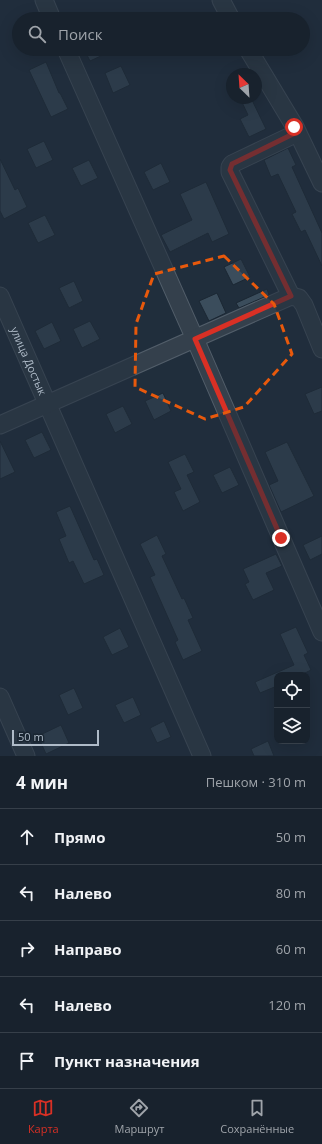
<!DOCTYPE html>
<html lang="ru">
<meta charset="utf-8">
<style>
:root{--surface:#18222d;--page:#252f39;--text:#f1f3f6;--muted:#9fa4aa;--line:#363f49;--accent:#d93025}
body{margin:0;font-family:"Open Sans",sans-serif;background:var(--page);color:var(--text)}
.controls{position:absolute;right:12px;bottom:12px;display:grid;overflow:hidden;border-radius:8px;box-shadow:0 4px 16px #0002}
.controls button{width:36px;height:36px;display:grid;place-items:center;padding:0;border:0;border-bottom:1px solid var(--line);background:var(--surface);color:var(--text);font:20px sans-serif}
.compass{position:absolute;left:226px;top:68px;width:36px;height:36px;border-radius:50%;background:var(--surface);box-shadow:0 4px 16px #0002;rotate:335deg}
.scale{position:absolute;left:12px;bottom:10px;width:87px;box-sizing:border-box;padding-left:4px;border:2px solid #afbbc8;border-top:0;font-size:11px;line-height:14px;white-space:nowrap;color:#afbbc8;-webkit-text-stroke:3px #192531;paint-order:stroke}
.stop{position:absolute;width:12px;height:12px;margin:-9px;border:3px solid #d93025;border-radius:50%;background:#fff}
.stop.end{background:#d93025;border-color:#fff;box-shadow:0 1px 4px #0008}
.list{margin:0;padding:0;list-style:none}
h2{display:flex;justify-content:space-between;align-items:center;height:52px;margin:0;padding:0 16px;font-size:17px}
h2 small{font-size:13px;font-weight:400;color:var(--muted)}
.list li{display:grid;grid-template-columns:26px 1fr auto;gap:12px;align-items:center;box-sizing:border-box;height:56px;padding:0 16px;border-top:1px solid var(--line)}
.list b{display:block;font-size:15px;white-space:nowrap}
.list em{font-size:13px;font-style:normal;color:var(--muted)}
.icon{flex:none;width:22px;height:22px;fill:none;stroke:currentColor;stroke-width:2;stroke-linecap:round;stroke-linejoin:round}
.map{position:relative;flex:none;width:322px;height:756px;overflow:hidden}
.search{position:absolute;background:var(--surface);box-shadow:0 4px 16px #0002;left:12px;right:12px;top:12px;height:44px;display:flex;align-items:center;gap:10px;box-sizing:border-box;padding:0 14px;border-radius:22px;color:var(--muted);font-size:15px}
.sheet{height:332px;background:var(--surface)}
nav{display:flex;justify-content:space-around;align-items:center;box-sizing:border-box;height:56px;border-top:1px solid var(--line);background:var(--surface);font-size:11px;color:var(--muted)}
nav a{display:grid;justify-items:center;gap:2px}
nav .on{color:var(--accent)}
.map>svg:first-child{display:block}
.building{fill:#3b4d5c;stroke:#1b2733}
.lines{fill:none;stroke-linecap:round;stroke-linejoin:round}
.minor-casing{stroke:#525e6a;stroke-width:19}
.minor{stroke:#34404c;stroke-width:17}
.route{stroke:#d93025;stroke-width:5}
.marked{fill:none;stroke:#e8590c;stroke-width:3;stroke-dasharray:8 5;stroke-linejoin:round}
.labels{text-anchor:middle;stroke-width:3;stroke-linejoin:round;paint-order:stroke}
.street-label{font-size:11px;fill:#afbbc8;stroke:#192531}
</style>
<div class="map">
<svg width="322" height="756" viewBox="0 0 322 756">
<rect width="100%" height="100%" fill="#202e3c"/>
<!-- building -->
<g class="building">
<polygon points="84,49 116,49 90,61"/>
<polygon points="46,62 59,93 60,93 68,109 51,117 29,70"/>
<polygon points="121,66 130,85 113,93 105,73"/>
<polygon points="240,98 251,98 266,129 249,137 240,119 248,115"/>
<polygon points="44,141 53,160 36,168 27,149"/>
<polygon points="288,148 296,165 292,167 322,233 322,266 305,230 301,232 292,214 296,212 278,174 271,177 264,160"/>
<polygon points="0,159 15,190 18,188 27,207 4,219 0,211"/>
<polygon points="89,160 98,178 81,186 72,168"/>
<polygon points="161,163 170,182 153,190 144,172"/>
<polygon points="206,182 229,234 212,242 208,233 170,252 161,235 192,220 180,194"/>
<polygon points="45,215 55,235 38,243 28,223"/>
<polygon points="241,259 250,277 233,285 224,267"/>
<polygon points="74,281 83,301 69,308 59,288"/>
<polygon points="267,289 269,295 239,308 236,303"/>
<polygon points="217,293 226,313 209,321 199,301"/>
<polygon points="90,321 100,339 82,348 73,329"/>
<polygon points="52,322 61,341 44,349 35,331"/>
<polygon points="322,387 322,411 314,414 305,394"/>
<polygon points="163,393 171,411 154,420 145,401"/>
<polygon points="123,406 132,424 115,433 106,414"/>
<polygon points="42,432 51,450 34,458 25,440"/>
<polygon points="0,441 15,472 0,479"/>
<polygon points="287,442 314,496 281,512 269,485 278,481 265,452"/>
<polygon points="185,454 194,472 187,475 200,502 183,511 174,492 181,489 168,462"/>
<polygon points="230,467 239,485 222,493 213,475"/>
<polygon points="70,506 94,560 97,559 104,575 84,584 73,561 69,563 59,539 66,536 56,512"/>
<polygon points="157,535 166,554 162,556 182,599 184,598 193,618 188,620 202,651 183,660 175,642 178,640 150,577 155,575 140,544"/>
<polygon points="322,536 322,554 310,560 303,545"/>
<polygon points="276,554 282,566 266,573 274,590 253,600 245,584 249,582 243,569"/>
<polygon points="296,627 308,653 304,655 311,670 301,675 277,675 277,686 260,693 255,682 294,665 280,634"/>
<polygon points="120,628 129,647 112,655 103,637"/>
<polygon points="74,688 83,708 68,715 59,695"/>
<polygon points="133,697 141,715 124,723 115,705"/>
<polygon points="164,721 171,737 157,743 150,728"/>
<polygon points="61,725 69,743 46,754 38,736"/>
<polygon points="268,741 274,756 254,756 251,749"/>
</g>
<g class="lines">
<defs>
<g id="minor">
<polyline points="44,0 52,19"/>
<polyline points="221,0 231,19"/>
<polyline points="66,49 195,339 322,632"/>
<polyline points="248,49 295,127 322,183"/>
<path id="s1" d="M0 296 202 756"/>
<polyline points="291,296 230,172 230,167 232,164 297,133"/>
<polyline points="0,425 291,296 299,298 304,305 322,349"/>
<polyline points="0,697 26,756"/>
</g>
</defs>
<!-- minor casing -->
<use href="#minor" class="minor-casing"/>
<!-- minor -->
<use href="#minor" class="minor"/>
</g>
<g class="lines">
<!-- route -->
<polyline class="route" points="281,538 195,339 291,296 230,170 232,164 297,132 294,127"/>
</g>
<!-- marked area -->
<path d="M0 0H322V756H0ZM224 256 274 304 292 354 244 407 205 419 135 387 136 324 154 274Z" fill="#202e3c" fill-opacity=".55" fill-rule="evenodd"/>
<path class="marked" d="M224 256 274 304 292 354 244 407 205 419 135 387 136 324 154 274Z"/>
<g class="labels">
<!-- street labels -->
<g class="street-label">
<text dy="4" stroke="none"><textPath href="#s1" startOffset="71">улица Достык</textPath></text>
</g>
</g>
</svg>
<div class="controls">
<button><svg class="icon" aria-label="locate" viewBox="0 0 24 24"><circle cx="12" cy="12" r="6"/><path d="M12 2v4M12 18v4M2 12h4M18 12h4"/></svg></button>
<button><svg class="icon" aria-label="layers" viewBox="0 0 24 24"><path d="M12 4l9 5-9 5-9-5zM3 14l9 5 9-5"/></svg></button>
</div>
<svg class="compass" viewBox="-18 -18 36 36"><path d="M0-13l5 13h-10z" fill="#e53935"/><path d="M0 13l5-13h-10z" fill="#9fa4aa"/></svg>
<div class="scale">50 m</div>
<div class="stop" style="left:294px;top:127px"></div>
<div class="stop end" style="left:281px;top:538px"></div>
<div class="search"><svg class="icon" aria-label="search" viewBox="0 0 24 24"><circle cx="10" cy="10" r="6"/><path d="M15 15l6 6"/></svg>Поиск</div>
</div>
<section class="sheet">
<h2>4 мин<small>Пешком · 310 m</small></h2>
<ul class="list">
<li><svg class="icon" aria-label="ahead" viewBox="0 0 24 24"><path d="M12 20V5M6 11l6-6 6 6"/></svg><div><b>Прямо</b></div><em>50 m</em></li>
<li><svg class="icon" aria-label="left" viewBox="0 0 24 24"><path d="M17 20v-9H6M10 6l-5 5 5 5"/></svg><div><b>Налево</b></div><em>80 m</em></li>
<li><svg class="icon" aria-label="right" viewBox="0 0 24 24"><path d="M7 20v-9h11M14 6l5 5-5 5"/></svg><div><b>Направо</b></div><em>60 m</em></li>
<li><svg class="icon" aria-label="left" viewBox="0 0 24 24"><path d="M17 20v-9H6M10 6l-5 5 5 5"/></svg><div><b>Налево</b></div><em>120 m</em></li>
<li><svg class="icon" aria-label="arrive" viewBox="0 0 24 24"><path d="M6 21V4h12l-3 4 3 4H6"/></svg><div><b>Пункт назначения</b></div></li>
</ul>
</section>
<nav>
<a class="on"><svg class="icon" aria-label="map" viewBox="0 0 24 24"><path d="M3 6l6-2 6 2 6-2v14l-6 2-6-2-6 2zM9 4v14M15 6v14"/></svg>Карта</a>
<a><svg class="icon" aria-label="directions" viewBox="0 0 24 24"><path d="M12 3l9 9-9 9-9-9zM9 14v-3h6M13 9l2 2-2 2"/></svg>Маршрут</a>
<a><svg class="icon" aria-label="saved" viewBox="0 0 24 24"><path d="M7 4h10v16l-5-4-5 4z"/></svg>Сохранённые</a>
</nav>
